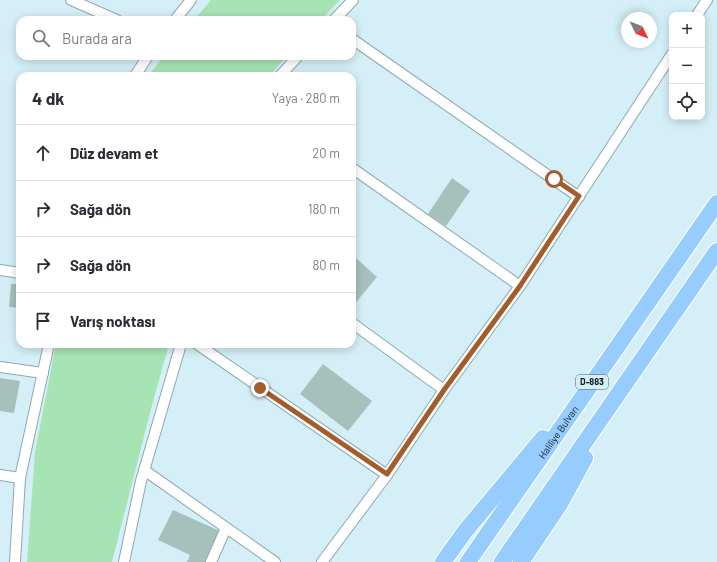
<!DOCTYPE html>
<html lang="tr">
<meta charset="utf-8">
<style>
:root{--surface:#fff;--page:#f7f7f7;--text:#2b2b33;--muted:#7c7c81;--line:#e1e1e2}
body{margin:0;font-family:Barlow,sans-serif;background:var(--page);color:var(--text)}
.controls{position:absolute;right:12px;top:12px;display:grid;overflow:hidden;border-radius:8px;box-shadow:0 2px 10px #0003}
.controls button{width:36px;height:36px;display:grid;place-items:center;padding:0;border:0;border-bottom:1px solid var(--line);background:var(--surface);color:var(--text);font:20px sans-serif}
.compass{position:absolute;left:621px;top:12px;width:36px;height:36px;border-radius:50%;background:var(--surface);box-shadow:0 2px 10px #0003;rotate:133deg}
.stop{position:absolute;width:12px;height:12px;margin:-9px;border:3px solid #a15e2c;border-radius:50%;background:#fff}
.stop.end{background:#a15e2c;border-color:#fff;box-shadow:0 1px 4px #0008}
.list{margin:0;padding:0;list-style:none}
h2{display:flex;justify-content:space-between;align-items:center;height:52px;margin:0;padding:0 16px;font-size:17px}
h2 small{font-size:13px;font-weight:400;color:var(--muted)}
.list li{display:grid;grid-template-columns:26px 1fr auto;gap:12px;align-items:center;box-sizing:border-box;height:56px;padding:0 16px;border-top:1px solid var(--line)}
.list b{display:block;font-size:15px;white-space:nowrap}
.list em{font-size:13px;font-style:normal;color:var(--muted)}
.icon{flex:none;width:22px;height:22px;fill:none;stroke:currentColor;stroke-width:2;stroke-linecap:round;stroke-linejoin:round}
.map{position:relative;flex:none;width:717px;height:562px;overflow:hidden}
.search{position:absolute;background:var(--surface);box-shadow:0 2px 10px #0003;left:16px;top:16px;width:340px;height:44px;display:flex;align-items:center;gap:10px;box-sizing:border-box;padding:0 14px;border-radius:12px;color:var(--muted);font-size:15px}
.panel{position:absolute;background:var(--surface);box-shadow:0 2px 10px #0003;left:16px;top:72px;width:340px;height:276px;border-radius:12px}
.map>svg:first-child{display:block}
.green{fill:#a7e4b4}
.building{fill:#a6c1bc}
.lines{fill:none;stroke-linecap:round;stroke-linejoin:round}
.minor-casing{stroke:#8ea8af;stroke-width:12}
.trunk-casing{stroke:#fff;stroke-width:18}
.minor{stroke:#fff;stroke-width:10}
.trunk{stroke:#97ccfe;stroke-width:16}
.route{stroke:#a15e2c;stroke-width:5}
.labels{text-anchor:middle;stroke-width:3.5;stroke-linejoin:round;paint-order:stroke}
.shield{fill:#d4eff7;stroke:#505f63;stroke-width:1}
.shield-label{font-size:9px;font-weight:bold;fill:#172124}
.street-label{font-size:10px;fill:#172124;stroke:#d4eff7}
</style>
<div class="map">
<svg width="717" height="562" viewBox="0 0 717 562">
<rect width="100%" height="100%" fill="#d4eff7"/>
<!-- green -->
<g class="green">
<polygon points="211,0 340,0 321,20 194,20"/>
<polygon points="164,56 287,56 269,76 148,76"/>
<polygon points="56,344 169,344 151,409 112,562 27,562 35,452"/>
</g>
<!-- building -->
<g class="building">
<polygon points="452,178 470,191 446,226 428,214"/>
<polygon points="356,258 377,277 352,307 352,263"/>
<polygon points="11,284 20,284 20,308 9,307"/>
<polygon points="323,364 372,401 348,431 300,394"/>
<polygon points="0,378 20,381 14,413 0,411"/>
<polygon points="173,510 222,532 208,562 187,562 190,555 158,540"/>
</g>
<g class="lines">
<defs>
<g id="minor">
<polyline points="71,0 117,20"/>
<polyline points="697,15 707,0"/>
<polyline points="175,20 191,0"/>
<polyline points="334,20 353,0"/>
<polyline points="352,39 579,197"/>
<polyline points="135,76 148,56"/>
<polyline points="280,76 298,56"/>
<polyline points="352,168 520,286"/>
<polyline points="0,270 20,273"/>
<polyline points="352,323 444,390"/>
<polyline points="197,344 387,475"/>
<polyline points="0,367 43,373"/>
<polyline points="144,470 275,562"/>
<polyline points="0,475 20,478"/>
<polyline points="15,562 20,478 49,344"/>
<polyline points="124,562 141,481 181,344"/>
<polyline points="211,562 226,528"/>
<polyline points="322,562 387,475 444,390 520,286 672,54"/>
</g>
<g id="trunk">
<polyline points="443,562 466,530 543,438"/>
<path id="s1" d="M468 562 717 203"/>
<polyline points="502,562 717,251"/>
<polyline points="521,562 560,504 585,458"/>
</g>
</defs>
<!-- minor casing -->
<use href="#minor" class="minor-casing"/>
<!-- trunk casing -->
<use href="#trunk" class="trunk-casing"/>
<!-- minor -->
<use href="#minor" class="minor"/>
<!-- trunk -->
<use href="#trunk" class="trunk"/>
</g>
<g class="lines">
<!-- route -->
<polyline class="route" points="260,388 387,474 444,390 520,286 579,196 554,179"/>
</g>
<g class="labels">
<!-- shield labels -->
<rect class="shield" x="576" y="375" width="32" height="14" rx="3"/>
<g class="shield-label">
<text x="592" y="385">D-883</text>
</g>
<!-- street labels -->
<g class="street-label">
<text dy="4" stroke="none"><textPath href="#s1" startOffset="158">Haliliye Bulvarı</textPath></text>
</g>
</g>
</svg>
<div class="controls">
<button>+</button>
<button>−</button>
<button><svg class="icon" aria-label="locate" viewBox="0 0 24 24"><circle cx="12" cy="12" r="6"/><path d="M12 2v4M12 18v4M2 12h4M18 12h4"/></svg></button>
</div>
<svg class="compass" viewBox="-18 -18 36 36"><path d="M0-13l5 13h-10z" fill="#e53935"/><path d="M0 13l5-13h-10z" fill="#7c7c81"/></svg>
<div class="stop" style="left:554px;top:179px"></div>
<div class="stop end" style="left:260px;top:388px"></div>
<div class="search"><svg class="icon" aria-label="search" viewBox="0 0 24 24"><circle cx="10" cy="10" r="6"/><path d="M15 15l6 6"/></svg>Burada ara</div>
<section class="panel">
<h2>4 dk<small>Yaya · 280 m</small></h2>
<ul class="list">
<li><svg class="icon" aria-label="ahead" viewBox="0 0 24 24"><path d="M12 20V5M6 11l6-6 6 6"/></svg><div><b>Düz devam et</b></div><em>20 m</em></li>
<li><svg class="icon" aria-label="right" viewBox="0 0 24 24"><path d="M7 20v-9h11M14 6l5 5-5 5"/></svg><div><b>Sağa dön</b></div><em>180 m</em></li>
<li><svg class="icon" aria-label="right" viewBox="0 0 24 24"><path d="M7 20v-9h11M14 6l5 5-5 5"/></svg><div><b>Sağa dön</b></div><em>80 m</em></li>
<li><svg class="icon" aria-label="arrive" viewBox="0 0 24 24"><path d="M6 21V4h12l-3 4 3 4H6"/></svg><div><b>Varış noktası</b></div></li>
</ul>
</section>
</div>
